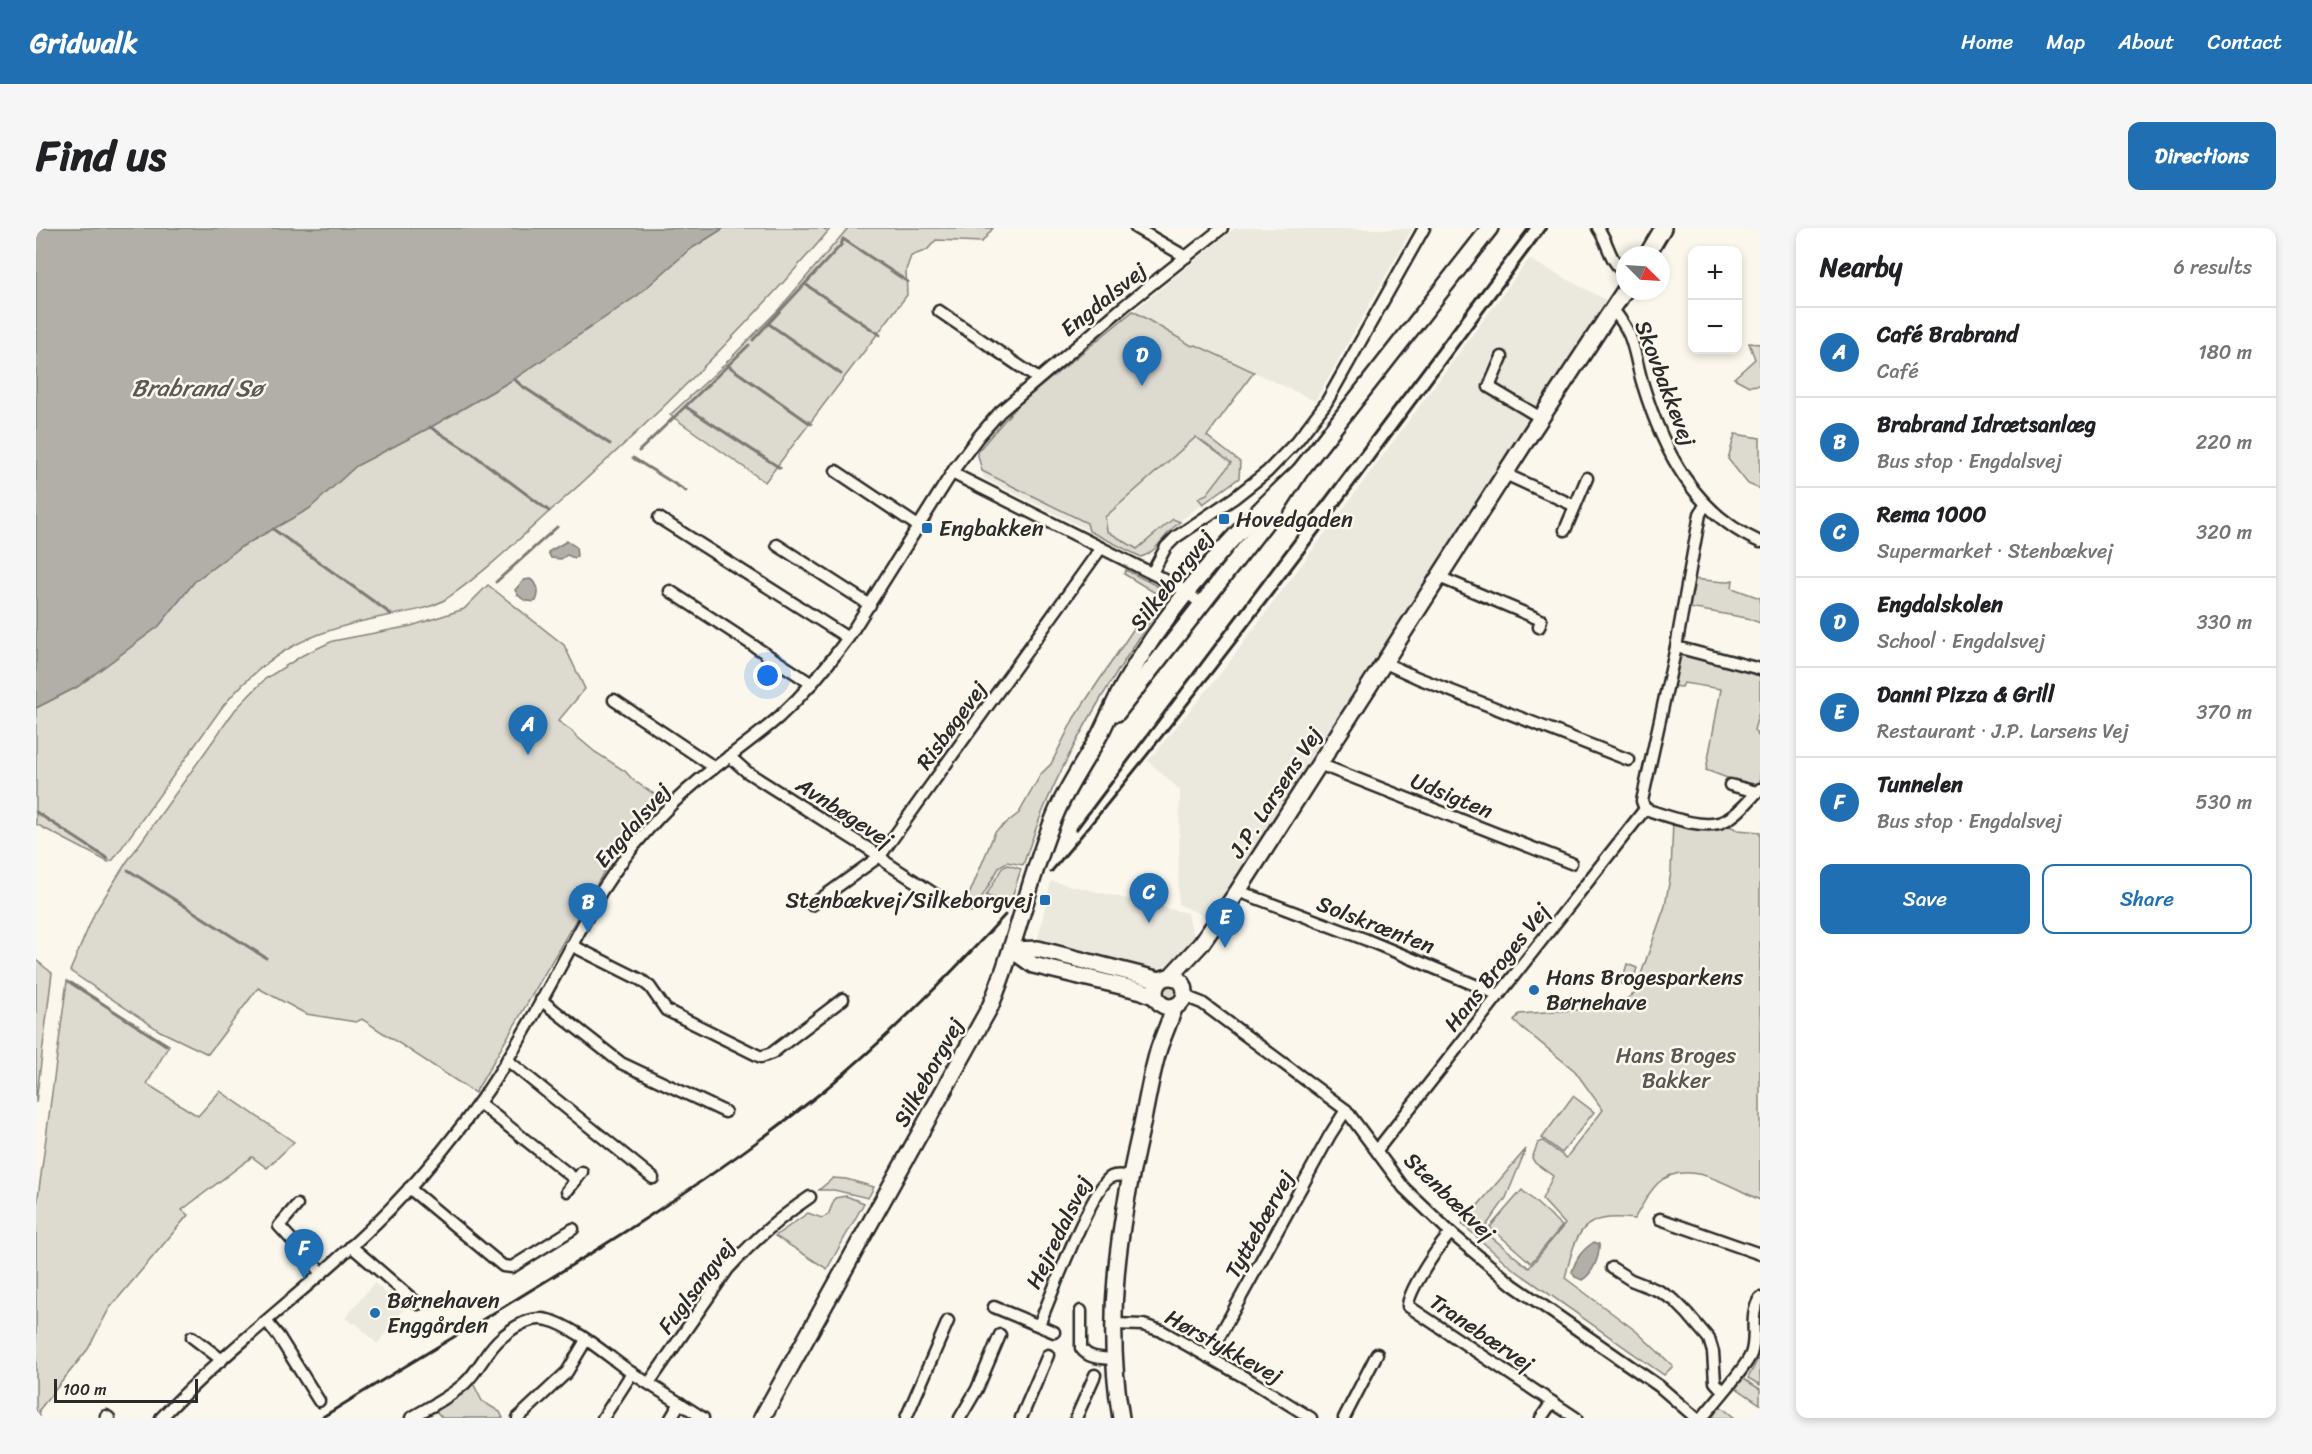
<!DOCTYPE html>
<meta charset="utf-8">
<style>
:root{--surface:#fff;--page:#f6f6f6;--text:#202124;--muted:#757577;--line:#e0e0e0;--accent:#1f6fb2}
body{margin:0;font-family:Sriracha,sans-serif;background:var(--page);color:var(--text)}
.controls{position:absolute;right:18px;top:18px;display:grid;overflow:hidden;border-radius:12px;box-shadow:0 3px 9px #0003}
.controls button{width:54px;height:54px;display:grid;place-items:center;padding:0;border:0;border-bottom:2px solid var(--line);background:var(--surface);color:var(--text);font:30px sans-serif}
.compass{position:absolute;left:1580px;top:18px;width:54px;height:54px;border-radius:50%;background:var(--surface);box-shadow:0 3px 9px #0003;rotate:114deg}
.scale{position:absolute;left:18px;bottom:15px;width:144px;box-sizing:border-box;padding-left:6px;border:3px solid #2b2b2b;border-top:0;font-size:16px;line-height:21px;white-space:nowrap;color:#2b2b2b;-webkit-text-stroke:4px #fbf7ec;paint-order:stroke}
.you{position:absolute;left:732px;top:448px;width:21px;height:21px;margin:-15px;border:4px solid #fff;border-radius:50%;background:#1a73e8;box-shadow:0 0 0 9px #1a73e833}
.badge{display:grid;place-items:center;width:39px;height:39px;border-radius:50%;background:var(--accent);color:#fff;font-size:20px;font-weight:700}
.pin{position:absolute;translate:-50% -50px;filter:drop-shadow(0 2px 3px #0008)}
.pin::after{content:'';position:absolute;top:32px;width:21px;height:18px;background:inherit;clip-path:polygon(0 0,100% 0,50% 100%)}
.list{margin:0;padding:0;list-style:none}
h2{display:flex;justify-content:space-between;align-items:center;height:78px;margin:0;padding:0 24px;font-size:26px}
h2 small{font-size:20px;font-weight:400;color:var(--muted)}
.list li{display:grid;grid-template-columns:39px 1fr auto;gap:18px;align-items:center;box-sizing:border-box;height:90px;padding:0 24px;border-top:2px solid var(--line)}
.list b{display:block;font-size:22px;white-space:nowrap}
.list p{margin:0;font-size:20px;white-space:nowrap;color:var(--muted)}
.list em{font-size:20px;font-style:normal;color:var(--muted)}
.actions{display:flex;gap:12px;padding:18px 24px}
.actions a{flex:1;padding:14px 0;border:2px solid var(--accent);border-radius:12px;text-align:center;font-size:21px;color:var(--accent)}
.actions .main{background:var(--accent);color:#fff}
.map{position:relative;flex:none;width:1724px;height:1190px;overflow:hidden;border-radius:12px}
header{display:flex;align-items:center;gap:36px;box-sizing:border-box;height:84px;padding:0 30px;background:var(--accent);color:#fff}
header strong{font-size:28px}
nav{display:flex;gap:33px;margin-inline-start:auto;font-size:21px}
.intro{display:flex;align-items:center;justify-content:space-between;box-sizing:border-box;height:144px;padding:0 36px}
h1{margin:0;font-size:42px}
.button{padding:15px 27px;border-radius:12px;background:var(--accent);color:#fff;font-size:21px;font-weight:700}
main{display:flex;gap:36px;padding:0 36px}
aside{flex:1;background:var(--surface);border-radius:12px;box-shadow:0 3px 9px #0003}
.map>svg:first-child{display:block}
.built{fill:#ebe8de}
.green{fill:#dddad0;stroke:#84827e;stroke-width:1.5}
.water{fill:#b1afa7;stroke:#7b7a75;stroke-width:1.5}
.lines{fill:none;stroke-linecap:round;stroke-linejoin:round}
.stream{stroke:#7b7a75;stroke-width:3}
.street-casing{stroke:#2b2b2b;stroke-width:15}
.secondary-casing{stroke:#2b2b2b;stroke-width:20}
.street{stroke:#fbf7ec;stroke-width:10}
.secondary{stroke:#fbf7ec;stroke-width:15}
.rail{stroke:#2b2b2b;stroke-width:3}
.poi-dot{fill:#1f6fb2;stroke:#fbf7ec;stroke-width:2}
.labels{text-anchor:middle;stroke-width:5;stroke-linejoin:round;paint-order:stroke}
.street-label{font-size:22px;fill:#2b2b2b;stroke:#fbf7ec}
.poi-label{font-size:22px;fill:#2b2b2b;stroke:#fbf7ec;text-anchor:start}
.park-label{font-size:22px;fill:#585754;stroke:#fbf7ec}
.water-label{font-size:24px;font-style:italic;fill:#5a5956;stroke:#fbf7ec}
</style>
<header>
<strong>Gridwalk</strong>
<nav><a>Home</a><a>Map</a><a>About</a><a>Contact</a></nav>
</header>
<div class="intro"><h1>Find us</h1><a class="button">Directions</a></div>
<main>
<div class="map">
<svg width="1724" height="1190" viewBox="0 0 1724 1190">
<rect width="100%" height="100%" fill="#fbf7ec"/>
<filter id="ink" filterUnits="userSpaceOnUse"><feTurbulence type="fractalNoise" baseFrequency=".0167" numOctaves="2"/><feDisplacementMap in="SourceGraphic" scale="12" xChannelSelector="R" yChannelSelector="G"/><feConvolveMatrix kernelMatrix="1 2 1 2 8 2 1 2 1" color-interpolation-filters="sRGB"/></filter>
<g filter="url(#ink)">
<!-- built -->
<g class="built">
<polygon points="1199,0 1376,1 1279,173 1218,144 1171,208 1204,234 1174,270 1131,303 1114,326 1105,329 948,250 941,224 980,179"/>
<polygon points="1493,31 1570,72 1174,691 1142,676 1144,562 1112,533 1185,445"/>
<polygon points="1015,653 1151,685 1158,708 1137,737 1130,737 1120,742 1002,710"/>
<polygon points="338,1055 368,1081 341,1116 322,1097 319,1095 317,1096 309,1090"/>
</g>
<!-- green -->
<g class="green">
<path d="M688 0H795C709 101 614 196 514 283 481 313 448 345 410 371 391 383 363 385 341 390 273 404 232 424 187 478L77 632 72 634 0 596V480L41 459 123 398 159 353 205 319 273 281 320 238 395 199 478 151 602 67 653 22Z"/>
<polygon points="812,0 957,0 946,14 900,12 891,22 875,28 870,42 871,67 729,254 634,187 686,139 743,81"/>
<path d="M1097 83 1156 118 1160 117 1218 144 1171 208 1204 234 1203 250 1167 276 1162 270 1171 266 1195 235 1160 209 1069 289 1071 303 1101 321 1137 291 1144 294C1128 305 1122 324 1105 329L1053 303 1051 295 946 243 941 224 980 179Z"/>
<polygon points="1713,115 1724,116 1724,157 1713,158 1698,150 1719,131"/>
<polygon points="1699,206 1724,210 1724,261 1712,256 1692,231"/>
<path d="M1090 342 1125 360 1127 374C1082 441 1037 510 1006 585 999 602 993 620 987 637L971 634 964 638 938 683 935 684 928 679 959 604 983 585 1005 546 1015 536 1038 490 1121 366 1088 346Z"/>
<polygon points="1656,351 1689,354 1697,352 1696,360 1724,370 1724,395 1711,390 1653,380"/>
<polygon points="452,357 528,417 549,461 522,493 536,503 540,508 559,524 589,543 597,552 624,570 624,574 583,618 439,865 326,791 320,794 270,786 222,760 172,826 124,803 34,743 59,684 90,635 199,482 229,451 267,427 297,413 375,398 428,381"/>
<polygon points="1649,425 1724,446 1724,481 1718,502 1724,510 1724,558 1720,561 1670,542 1685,461 1648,455 1646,459 1634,458 1642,429"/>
<path d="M1637 593 1689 596 1702 602 1724 604V972C1695 959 1650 928 1621 956 1612 965 1605 980 1598 991 1545 985 1541 1002 1529 1050L1600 1103 1637 1138 1628 1147 1476 1040 1426 996 1490 921 1470 970 1447 1002 1493 1040 1529 996 1506 971 1517 948 1499 935 1496 930 1502 915 1507 913 1530 930 1567 882 1539 843 1478 793 1483 786 1578 779 1598 766 1629 678 1635 644Z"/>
<polygon points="972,637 985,641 975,672 967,681 958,670 950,668 966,640"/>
<polygon points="0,732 16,745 0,875"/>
<polygon points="1591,736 1601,740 1595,759 1585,756"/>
<polygon points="31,753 133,817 111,856 162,888 184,863 258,914 231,940 216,929 146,982 152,987 73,1081 52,1121 3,1182 4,1190 0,1190 0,984"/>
<circle cx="1135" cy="763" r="7"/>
<polygon points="1537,868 1558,884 1526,925 1506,910"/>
<polygon points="797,950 810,951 838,959 832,970 798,962 783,962"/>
<polygon points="1486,962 1526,998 1495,1035 1454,999"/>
<polygon points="810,968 828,975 791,1041 739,1008 772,985 786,990 792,987 799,970"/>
<polygon points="1724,1127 1724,1157 1712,1150"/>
<polygon points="1706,1150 1724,1161 1724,1176 1699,1159"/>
<polygon points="437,1155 446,1173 464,1184 467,1190 406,1190 400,1183"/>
<polygon points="1684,1178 1699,1190 1678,1190 1677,1189"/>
</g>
<!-- water -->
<g class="water">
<polygon points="0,0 688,0 653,22 602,67 478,151 395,199 320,238 273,281 205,319 159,353 123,398 41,459 0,480"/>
<polygon points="531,313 540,319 541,328 538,330 531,327 525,331 515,330 512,324"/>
<path d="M494 351C502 356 504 364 500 373 491 375 483 371 479 362L488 352Z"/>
<path d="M1558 1014 1563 1016C1564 1028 1557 1046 1546 1052L1539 1049 1536 1044C1540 1030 1546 1022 1558 1014Z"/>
</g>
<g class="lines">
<!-- stream -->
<g class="stream">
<polyline points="788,0 790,1"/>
<polyline points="769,56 844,107"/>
<polyline points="733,96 805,146"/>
<polyline points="717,112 805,17 807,11 872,54"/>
<polyline points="691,137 775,196"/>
<polyline points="478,151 486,158 574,216"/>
<polyline points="650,179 744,240"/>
<polyline points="394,199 438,227 513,283"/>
<polyline points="603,223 713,117"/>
<polyline points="597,230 650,263"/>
<polyline points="237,301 355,386"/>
<polyline points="460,354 521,299"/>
<polyline points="0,584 72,631"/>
<polyline points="92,642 230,730"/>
<polyline points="35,755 130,817"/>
</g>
<defs>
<g id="street">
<polyline points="1100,0 1150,29"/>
<path d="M1562 0C1574 18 1572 30 1589 46"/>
<path d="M1577 82C1600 108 1597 125 1607 157 1627 222 1658 285 1724 314"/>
<polyline points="903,83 1001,150"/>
<polyline points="1466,129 1453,159 1505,190"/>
<polyline points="800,243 882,298"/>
<polyline points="916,245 1143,359 1166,376"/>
<polyline points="1469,246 1539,278"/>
<polyline points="623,290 812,410"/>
<polyline points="1529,302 1551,250"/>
<polyline points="741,317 834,377"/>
<polyline points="1116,345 1130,319 1140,309 1198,270 1231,244 1261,213 1290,175 1388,0"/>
<polyline points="1403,349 1505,392 1503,399"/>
<polyline points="634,363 776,456"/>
<polyline points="1640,419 1724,441"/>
<polyline points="1349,435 1382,450 1593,532"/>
<polyline points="578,472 672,535 677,541"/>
<polyline points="693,528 711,544 844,628 851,635 906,671"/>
<polyline points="1283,536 1535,635"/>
<polyline points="1694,557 1721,564"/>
<polyline points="1609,581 1606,573 1640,419 1664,286 1669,277"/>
<path d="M1609 581C1628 587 1668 603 1688 593 1702 587 1713 572 1724 561"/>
<polyline points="1202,663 1331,712 1463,767"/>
<polyline points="776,677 844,628 1065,320"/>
<polyline points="535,717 605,752 614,759 630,782 725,829 736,825 807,771"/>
<polyline points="1148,768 1166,775 1310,882 1368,960 1415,1005 1477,1057 1623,1158 1660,1190"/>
<polyline points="505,772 585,835 689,884"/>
<polyline points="471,832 617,950"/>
<polyline points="443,875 540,952"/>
<polyline points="1341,922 1609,581"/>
<polyline points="373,960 467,1038 476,1039 537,1001"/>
<polyline points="531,963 546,944"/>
<polyline points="261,977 243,998 286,1045"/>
<polyline points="1624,991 1724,1026"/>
<path d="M1415 1005C1403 1017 1372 1063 1372 1078L1540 1190"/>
<polyline points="315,1018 382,1076"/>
<polyline points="1576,1040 1595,1052 1623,1063 1638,1072 1651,1085 1673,1111 1677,1124 1679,1154 1687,1163"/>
<polyline points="958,1079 1018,1104"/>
<path d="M1045 1083V1120C1052 1131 1066 1130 1078 1131"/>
<polyline points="231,1094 243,1109 283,1173"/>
<polyline points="1078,1096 1107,1097 1126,1103 1217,1154 1275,1190"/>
<path d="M1003 1097C1013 1072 1057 958 1075 949 1081 946 1088 948 1094 949"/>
<polyline points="156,1109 186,1132"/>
<polyline points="1172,1129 1294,907 1310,882"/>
<path d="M613 1155 692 1041C716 1014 744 989 774 969"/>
<polyline points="70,1188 73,1190"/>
<path d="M125 1190C196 1115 282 1055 354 981 390 944 423 904 452 862 494 799 528 730 565 664 592 622 625 583 664 551 690 530 718 511 743 489 769 465 791 439 812 410L919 240 942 209 964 184 1087 79 1186 0"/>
<path d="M375 1190C393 1179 413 1170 429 1155 444 1141 450 1122 466 1109 478 1099 496 1088 512 1092 536 1097 572 1128 593 1143 617 1159 643 1174 667 1190"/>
<polyline points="482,1190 531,1144 550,1112"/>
<polyline points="567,1190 596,1145"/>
<polyline points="635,1190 644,1175"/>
<polyline points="870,1190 912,1093"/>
<polyline points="924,1190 941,1161 964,1107"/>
<polyline points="985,1190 1012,1127"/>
<polyline points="1040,1190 1059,1147"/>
<polyline points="1308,1190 1341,1126"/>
<polyline points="1505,1190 1516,1174"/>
<path d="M1666 1190C1677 1176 1710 1140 1715 1126 1722 1107 1712 1088 1724 1070"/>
</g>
<g id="secondary">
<polyline points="1611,27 1627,0"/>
<polyline points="1081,485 1237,285 1264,243 1454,0"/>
<polyline points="976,722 997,737 1106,763 1120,769"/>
<polyline points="976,722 1002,721 1124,752"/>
<polyline points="1135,748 1165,716 1202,663 1495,205 1589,62"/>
<circle cx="1134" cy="764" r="15"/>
<path d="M726 1190 954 779C981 716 993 648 1020 585 1032 557 1050 532 1064 506 1073 488 1080 470 1090 453 1133 377 1201 302 1264 243"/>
<path d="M1085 1190C1068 1092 1083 996 1105 901 1111 874 1115 846 1123 820 1128 806 1134 792 1139 778"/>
</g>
</defs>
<!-- street casing -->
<use href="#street" class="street-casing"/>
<!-- secondary casing -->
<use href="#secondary" class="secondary-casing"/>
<!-- street -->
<use href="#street" class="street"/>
<!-- secondary -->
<use href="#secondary" class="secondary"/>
<!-- rail -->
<g class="rail">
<polyline points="1040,602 1493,0"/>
<path d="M1015 644C1190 437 1347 216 1510 0"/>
<path d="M285 1190C454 1084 631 989 786 864 852 810 912 749 969 687"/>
</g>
</g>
</g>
<!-- markers -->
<g class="poi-dot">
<rect x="1182" y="285" width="12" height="12" rx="3"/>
<rect x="885" y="294" width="12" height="12" rx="3"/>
<rect x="1003" y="666" width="12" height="12" rx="3"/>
<circle cx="1498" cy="762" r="6"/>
<circle cx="339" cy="1085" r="6"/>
</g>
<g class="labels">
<!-- street labels -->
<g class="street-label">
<text transform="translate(1067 71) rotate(-39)" y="8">Engdalsvej</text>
<text transform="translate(1630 155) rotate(69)" y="8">Skovbakkevej</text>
<text transform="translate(1135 352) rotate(-52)" y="8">Silkeborgvej</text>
<text transform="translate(915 497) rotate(-54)" y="8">Risbøgevej</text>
<text transform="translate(1239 564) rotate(-57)" y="8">J.P. Larsens Vej</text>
<text transform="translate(1416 567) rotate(22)" y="8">Udsigten</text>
<text transform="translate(809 584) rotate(33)" y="8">Avnbøgevej</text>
<text transform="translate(596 597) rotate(-49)" y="8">Engdalsvej</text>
<text transform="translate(1340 696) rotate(21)" y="8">Solskrænten</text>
<text transform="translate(1460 739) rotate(-52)" y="8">Hans Broges Vej</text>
<text transform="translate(892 844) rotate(-61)" y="8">Silkeborgvej</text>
<text transform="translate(1414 968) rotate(44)" y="8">Stenbækvej</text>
<text transform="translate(1223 996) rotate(-61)" y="8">Tyttebærvej</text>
<text transform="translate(1022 1004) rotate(-64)" y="8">Hejredalsvej</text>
<text transform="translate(660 1058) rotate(-53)" y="8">Fuglsangvej</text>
<text transform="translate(1446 1104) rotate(34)" y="8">Tranebærvej</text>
<text transform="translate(1188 1118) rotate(29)" y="8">Hørstykkevej</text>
</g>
<!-- poi labels -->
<g class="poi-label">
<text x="1200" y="299">Hovedgaden</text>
<text x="903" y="308">Engbakken</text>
<text x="997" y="680" text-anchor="end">Stenbækvej/Silkeborgvej</text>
<text x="1510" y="757">Hans Brogesparkens<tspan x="1510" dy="25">Børnehave</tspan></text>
<text x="351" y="1080">Børnehaven<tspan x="351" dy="25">Enggården</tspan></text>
</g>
<!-- park labels -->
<g class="park-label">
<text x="1640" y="835">Hans Broges<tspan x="1640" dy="25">Bakker</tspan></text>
</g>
<!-- water labels -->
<g class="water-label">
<text x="161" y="168">Brabrand Sø</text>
</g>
</g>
</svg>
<div class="controls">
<button>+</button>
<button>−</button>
</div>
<svg class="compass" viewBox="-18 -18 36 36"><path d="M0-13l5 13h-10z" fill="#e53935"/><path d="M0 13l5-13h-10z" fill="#757577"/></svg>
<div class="scale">100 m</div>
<div class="you"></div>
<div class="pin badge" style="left:492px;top:527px">A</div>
<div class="pin badge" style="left:552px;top:705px">B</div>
<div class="pin badge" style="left:1113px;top:695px">C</div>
<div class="pin badge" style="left:1106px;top:158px">D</div>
<div class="pin badge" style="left:1189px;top:720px">E</div>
<div class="pin badge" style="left:268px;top:1051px">F</div>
</div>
<aside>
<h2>Nearby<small>6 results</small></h2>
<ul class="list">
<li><span class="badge">A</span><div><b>Café Brabrand</b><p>Café</p></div><em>180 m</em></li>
<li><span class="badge">B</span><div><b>Brabrand Idrætsanlæg</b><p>Bus stop · Engdalsvej</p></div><em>220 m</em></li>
<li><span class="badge">C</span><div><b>Rema 1000</b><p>Supermarket · Stenbækvej</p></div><em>320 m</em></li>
<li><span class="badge">D</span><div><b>Engdalskolen</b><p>School · Engdalsvej</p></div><em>330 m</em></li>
<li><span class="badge">E</span><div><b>Danni Pizza &amp; Grill</b><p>Restaurant · J.P. Larsens Vej</p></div><em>370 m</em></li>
<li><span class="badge">F</span><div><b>Tunnelen</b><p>Bus stop · Engdalsvej</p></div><em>530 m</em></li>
</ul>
<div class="actions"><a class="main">Save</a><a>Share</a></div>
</aside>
</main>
